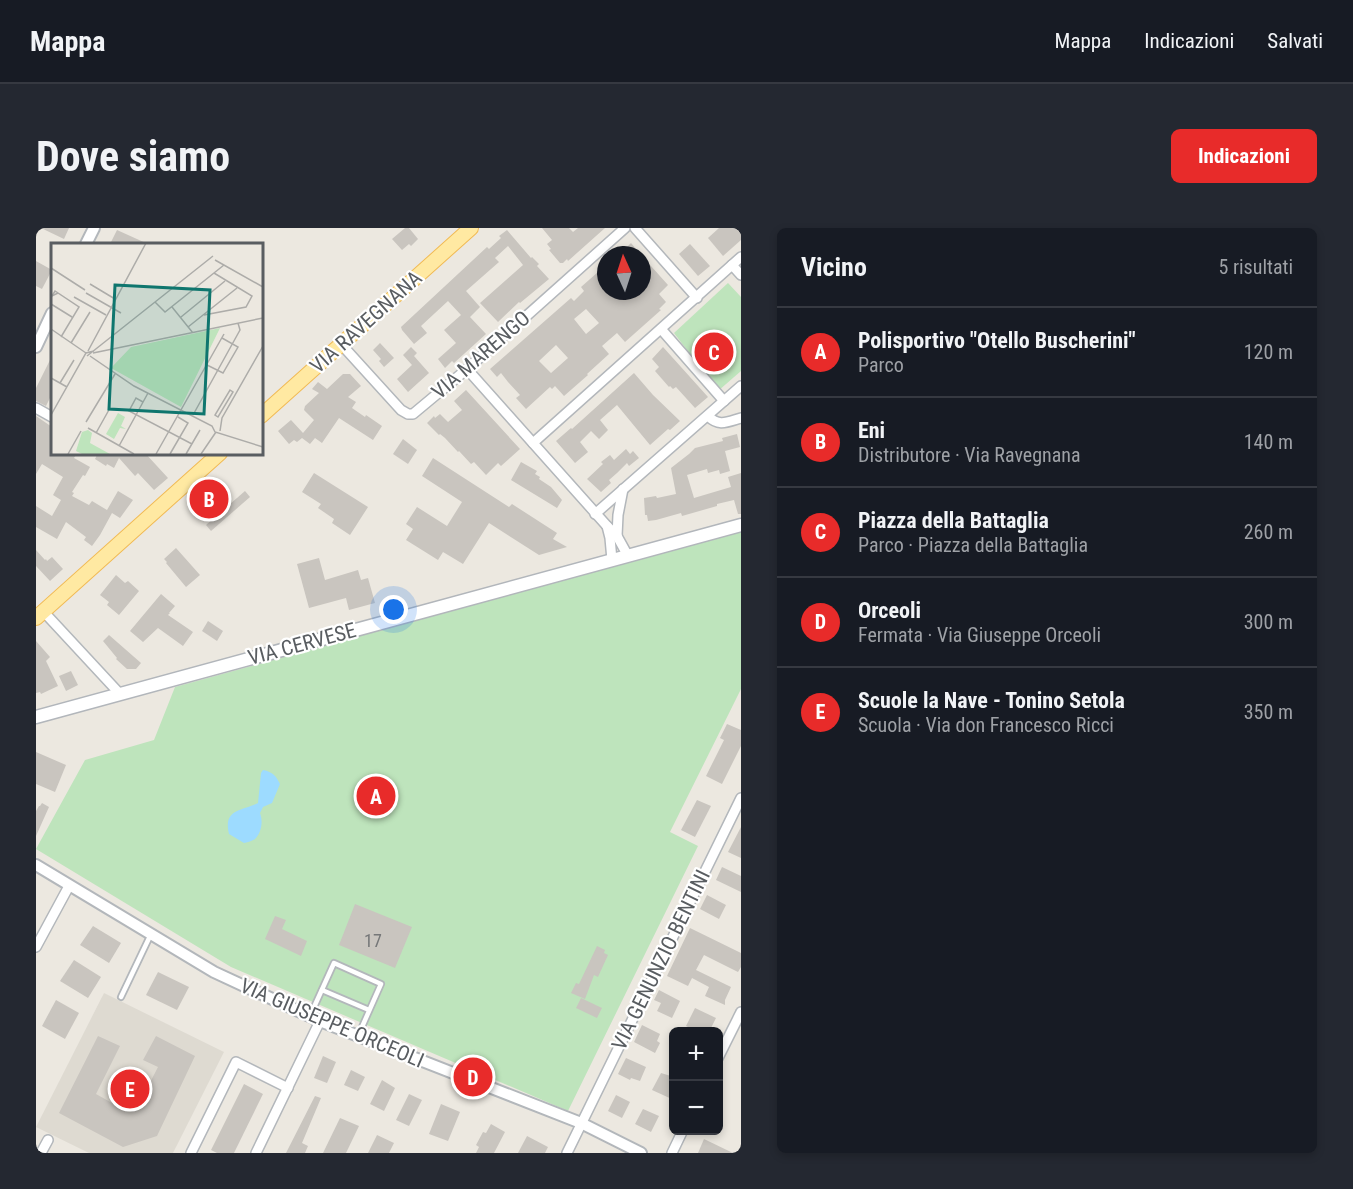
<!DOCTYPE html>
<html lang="it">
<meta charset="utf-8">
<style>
:root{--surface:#171b24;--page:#242831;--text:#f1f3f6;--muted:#9ea1a6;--line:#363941;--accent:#e82b2a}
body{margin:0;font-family:"Roboto Condensed",sans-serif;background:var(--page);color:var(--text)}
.controls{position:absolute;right:18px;bottom:18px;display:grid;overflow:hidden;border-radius:9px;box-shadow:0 3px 9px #0003}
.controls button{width:54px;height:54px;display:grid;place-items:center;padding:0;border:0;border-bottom:2px solid var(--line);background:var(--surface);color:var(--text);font:30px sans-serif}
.compass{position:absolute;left:561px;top:18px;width:54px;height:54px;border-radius:50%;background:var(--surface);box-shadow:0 3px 9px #0003;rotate:357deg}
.you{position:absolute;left:358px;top:382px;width:21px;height:21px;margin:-15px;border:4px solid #fff;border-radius:50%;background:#1a73e8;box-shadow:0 0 0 9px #1a73e833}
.badge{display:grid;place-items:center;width:39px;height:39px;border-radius:50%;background:var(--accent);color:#fff;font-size:20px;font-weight:700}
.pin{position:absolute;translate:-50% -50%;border:3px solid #fff;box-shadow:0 2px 6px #0006}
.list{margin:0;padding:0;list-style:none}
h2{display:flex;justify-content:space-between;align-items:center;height:78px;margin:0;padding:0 24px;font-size:26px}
h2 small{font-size:20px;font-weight:400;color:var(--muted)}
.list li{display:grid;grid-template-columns:39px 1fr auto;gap:18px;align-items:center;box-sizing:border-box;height:90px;padding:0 24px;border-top:2px solid var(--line)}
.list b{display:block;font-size:22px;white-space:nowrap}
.list p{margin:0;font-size:20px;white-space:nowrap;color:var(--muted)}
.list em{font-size:20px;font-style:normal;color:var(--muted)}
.map{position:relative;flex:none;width:705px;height:925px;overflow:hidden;border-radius:9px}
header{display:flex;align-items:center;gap:36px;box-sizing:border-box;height:84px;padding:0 30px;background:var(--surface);border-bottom:2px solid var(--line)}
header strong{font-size:28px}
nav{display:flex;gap:33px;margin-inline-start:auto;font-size:21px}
.intro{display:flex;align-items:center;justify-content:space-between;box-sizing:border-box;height:144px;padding:0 36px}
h1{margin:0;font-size:42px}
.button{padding:15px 27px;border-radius:9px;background:var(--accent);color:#fff;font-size:21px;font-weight:700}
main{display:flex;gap:36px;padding:0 36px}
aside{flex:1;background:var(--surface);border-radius:9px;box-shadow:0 3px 9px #0003}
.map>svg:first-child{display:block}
.education{fill:#dedad1}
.green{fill:#bee4bc}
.water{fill:#9ddbff}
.building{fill:#c9c5bf;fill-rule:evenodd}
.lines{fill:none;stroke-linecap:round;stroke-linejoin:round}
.service-casing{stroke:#b3b7bb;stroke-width:8}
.minor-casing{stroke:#b3b7bb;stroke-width:12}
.tertiary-casing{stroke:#b3b7bb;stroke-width:14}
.secondary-casing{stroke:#b2b6bb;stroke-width:15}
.primary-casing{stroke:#f1ba54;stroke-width:16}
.service{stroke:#fff;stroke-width:4.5}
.minor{stroke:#fff;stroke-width:9}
.tertiary{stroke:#fff;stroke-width:10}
.secondary{stroke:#fff;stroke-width:12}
.primary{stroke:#ffe9a2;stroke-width:14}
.labels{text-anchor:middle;stroke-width:4.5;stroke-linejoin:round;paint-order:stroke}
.number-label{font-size:18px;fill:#757778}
.street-label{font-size:21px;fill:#595d61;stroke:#fff}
.inset-road{fill:none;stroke:#adaca9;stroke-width:1.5}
.view{fill:#0f766e;fill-opacity:0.15;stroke:#0f766e;stroke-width:3}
.inset-edge{fill:none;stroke:#595d61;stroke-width:3}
</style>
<header>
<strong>Mappa</strong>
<nav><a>Mappa</a><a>Indicazioni</a><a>Salvati</a></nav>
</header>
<div class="intro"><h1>Dove siamo</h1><a class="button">Indicazioni</a></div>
<main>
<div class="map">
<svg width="705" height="925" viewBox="0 0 705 925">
<rect width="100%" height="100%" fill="#ece8e0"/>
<!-- education -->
<polygon class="education" points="68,765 188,824 137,925 53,925 0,899"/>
<!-- green -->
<g class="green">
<polygon points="692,55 705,69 705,143 682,163 638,105"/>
<polygon points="705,303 705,461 634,604 662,618 532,883 195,739 0,621 49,532 118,512 139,459"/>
</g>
<!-- water -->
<path class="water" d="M227 542C237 544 240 548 244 556L236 575 227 579 224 585C227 593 226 604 219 611 218 612 210 615 208 615L193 606C187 581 205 583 222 575L225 545Z"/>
<!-- building -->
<g class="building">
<polygon points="5,0 33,0 28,11"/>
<polygon points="369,0 373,0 382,11 375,18 373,16 366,22 356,11"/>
<polygon points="506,0 533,0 537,4 542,0 569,0 532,33 531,31 527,35 524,35 513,22 515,21 511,16 516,12"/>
<polygon points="683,0 705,0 705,12 687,28 672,10"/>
<polygon points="81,2 112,16 74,16"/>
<polygon points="471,2 495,30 496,29 503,36 501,38 513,51 484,75 483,74 462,94 444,75 487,37 472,18 459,30 463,34 430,63 444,79 434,89 450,106 418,135 416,133 409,140 402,131 420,115 408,102 425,87 412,73 385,98 391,105 378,116 366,102 365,99 451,19 453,21 465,10 463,8"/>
<polygon points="595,15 605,27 591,27 587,23"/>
<polygon points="654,16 674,38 662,48 643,26"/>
<path d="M606 28 632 57 623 66 630 74 623 81 625 82 589 114 581 105 566 118 573 126 551 146 552 147 528 168 519 158 516 161 514 159 490 181 480 170 484 167 472 154 465 145 461 149 454 141 535 70 538 73 548 63 545 59 570 37V63H606ZM550 81 563 95 550 106 538 91ZM520 117 532 130 515 145 503 133Z"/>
<polygon points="0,33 16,42 6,61 0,58"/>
<polygon points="344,115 358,130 348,139 343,133 345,131 337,122"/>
<polygon points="375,119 381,125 378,128 393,145 372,164 361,151 376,137 367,127"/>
<polygon points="627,119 672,169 659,180 640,159 637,161 634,158 633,159 619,143 623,139 616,131"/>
<polygon points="16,128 16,166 10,178 0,173 0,160"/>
<polygon points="598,145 617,167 644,193 634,202 632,201 614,217 581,177 564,192 572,202 563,211 555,203 544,214 552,224 539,235 520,213 535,200 536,201"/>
<polygon points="307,146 314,146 325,158 312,169 320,174 316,180 329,189 330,187 346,198 337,212 303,190 286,215 279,210 274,216 266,210 261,214 258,212 253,216 242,203 255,192 267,205 278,192 268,182 269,178 283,165 276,161 282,154 291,161"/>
<polygon points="430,162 484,221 465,238 462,235 450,247 438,234 435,236 423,223 422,224 409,210 404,206 403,207 391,195 398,188 399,190 404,186 412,194 426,182 418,173"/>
<polygon points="0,188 16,199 16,225 41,225 38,230 54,239 49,248 47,247 36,264 38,265 36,268 53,277 56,273 71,282 82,263 97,272 84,290 76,285 64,307 56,318 48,312 50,309 30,294 21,311 0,299 0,278 16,288 25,272 17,267 27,249 6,236 0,246"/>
<polygon points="701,206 704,219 689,223 694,243 684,246 683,242 672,245 671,241 651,247 658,270 695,259 692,249 705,245 705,286 702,286 698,272 681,276 681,278 646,288 645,285 620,292 612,293 611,287 609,287 608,270 620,268 621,270 640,266 635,240 653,226 659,220 687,213 686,210"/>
<polygon points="367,211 381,222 372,236 357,226"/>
<polygon points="590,221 594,226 597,223 603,230 593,238 591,235 581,245 573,252 575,255 565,264 551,251 567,236 565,234 574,227 578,232"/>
<polygon points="62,225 109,225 132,250 118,262 102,245 99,248 83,230 78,240 71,236 70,238 59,231"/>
<polygon points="397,230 473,279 476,276 521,305 517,311 531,319 503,327 453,295 427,336 407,324 402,332 370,312 377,301 370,296 381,279 411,298 426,274 386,248"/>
<polygon points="485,234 501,243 499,246 504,249 503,251 515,259 526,272 521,280 475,252"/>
<polygon points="278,245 332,279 314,307 296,295 298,291 282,280 285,276 266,264"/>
<polygon points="209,263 214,269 175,303 170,297"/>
<polygon points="140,320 164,347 150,359 130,335 131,334 128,331"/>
<polygon points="0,322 9,332 10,331 11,333 16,329 27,341 14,353 0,338"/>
<polygon points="283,330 289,352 322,342 325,352 332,350 339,375 313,382 310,370 273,380 261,336"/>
<polygon points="80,347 89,355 92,353 103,363 83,387 71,377 73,374 64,367"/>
<polygon points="125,366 139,378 133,385 134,385 132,387 157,404 147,418 122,400 107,414 94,403"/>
<polygon points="172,393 187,403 181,413 166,403"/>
<polygon points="73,407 105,435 100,441 91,441 80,431 81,430 67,413"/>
<polygon points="0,413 14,429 10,433 22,458 5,466 4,464 0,465"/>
<polygon points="35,443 42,457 30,463 23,448"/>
<polygon points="691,496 705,502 705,518 686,556 670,548 688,512 684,510"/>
<polygon points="0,524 30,537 19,564 0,556"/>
<polygon points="661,572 675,578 659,609 645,602"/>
<polygon points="6,575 13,579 0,608 0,583 3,578 4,578"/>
<polygon points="705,599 705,630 692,624"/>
<polygon points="686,639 705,648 705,664 680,652"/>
<polygon points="671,667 690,677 683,691 664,681"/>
<polygon points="319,676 376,699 359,740 303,717"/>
<polygon points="239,688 250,692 246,701 271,713 265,728 229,711"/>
<polygon points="57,698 85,715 73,735 44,717"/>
<polygon points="654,700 705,725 705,739 702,744 668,727 660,742 695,759 689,772 689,777 669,768 673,759 656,750 652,758 631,748"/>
<polygon points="561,718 569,722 568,725 572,727 562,749 558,747 549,771 535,765 540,755 543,756"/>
<polygon points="38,732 65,749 52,770 24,753"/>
<polygon points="122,744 153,759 141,782 110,767"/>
<polygon points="623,762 644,773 636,790 621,783 625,775 618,772"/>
<polygon points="545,770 566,780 561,790 540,780"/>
<polygon points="20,772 43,785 29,811 6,798"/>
<polygon points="659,780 680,790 673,804 662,804 650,798"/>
<polygon points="606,797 624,806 621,813 624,815 619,825 598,814"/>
<polygon points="62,808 84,818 60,866 92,884 100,882 122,839 107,832 120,808 159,828 121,908 87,919 23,885"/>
<polygon points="287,828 300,834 291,855 278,850"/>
<polygon points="590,830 610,839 604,853 595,850 594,852 582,846"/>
<polygon points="315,842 329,849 322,863 308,857"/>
<polygon points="625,845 638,849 638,872 616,862"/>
<polygon points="346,852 359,860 348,883 334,876"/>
<polygon points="208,856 227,866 198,925 181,925 175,922"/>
<polygon points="373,866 386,872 373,898 360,892"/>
<polygon points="580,867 594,874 586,890 572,883"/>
<polygon points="279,868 285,870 266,915 272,918 269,925 250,925"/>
<polygon points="405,876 424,884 412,913 393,906"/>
<polygon points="607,881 623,888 615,904 599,896"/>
<polygon points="304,890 323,898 310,925 287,925"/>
<polygon points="455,896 469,904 458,925 440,925 443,919 440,917 447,904 450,905"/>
<polygon points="341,907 358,915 353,925 332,925"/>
<polygon points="491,908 512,919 509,925 482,925"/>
<polygon points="668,911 697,925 662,925"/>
</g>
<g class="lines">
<defs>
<g id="service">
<polyline points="286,762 333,782"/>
<polyline points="85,769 115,706"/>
<polyline points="274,788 298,735 345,756 322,808"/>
</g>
<g id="minor">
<polyline points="599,0 661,70"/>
<polyline points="696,37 705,47"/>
<polyline points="625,101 688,173"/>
<polyline points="305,116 365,182 372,186 377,186 431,141 589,0"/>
<polyline points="431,141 571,298 581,308 592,328"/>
<polyline points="0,180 16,189"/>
<path d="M672 188C683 199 691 194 705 190"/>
<polyline points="497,215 705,29"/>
<polyline points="559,286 705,158"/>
<polyline points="571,298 574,310 576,332"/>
<polyline points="581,308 582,287 587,261"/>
<polyline points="7,383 84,466"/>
<polyline points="0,719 33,658"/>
<polyline points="682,830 705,784"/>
<polyline points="5,925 12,912"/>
<polyline points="155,925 200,834 252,860"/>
<polyline points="220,925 284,793"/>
<polyline points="531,925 705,570"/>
<polyline points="636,925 647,902"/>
</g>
<g id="tertiary">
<polyline points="50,16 58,0"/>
<polyline points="0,119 16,85"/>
<polyline points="0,637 178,744 284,793 545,895 605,925"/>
</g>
<polyline id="secondary" points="0,489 705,297"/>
<g id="primary">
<polyline points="225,188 435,0"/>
<polyline points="0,390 184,225"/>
</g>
</defs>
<!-- service casing -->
<use href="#service" class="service-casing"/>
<!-- minor casing -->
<use href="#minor" class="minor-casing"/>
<!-- tertiary casing -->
<use href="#tertiary" class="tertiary-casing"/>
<!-- secondary casing -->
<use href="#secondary" class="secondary-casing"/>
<!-- primary casing -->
<use href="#primary" class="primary-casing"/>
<!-- service -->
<use href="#service" class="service"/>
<!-- minor -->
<use href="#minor" class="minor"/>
<!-- tertiary -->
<use href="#tertiary" class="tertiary"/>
<!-- secondary -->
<use href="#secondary" class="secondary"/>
<!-- primary -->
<use href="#primary" class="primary"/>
</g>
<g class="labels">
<!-- number labels -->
<g class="number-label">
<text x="337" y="719">17</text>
</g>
<!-- street labels -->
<g class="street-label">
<text transform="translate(330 94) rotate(-42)" y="7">VIA RAVEGNANA</text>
<text transform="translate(445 127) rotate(-41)" y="7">VIA MARENGO</text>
<text transform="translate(266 416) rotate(-15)" y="7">VIA CERVESE</text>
<text transform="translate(625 732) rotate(-64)" y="7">VIA GENUNZIO BENTINI</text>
<text transform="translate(296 795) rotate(23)" y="7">VIA GIUSEPPE ORCEOLI</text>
</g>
</g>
<!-- overview -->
<g transform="translate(15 15)">
<rect width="212" height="212" fill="#ece8e0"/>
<path d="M169 85 130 164 60 125 80 104ZM67 170 74 174 70 183 75 186 69 185 63 196 55 191ZM37 187 41 190 39 200 59 211H31L25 208 31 189Z" fill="#bee4bc"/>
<path class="inset-road" d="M164 17 212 44M0 25 34 47M39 41 64 56M7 50 1 53 4 48 28 64 10 94M35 50 70 70M23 54 55 72M104 59 114 69 173 22M0 61 21 74M121 64 142 90M153 72 195 64 201 53 163 30M130 74 174 38M137 84 186 45M0 86 35 110M20 100 39 69M37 108 95 0M42 110 212 75M36 113 162 13M39 113 83 143 161 183 164 189 212 204M156 122 172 130 187 104 171 95M0 135 16 144M9 140 23 117M179 147 182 149 167 174 164 172ZM92 159 85 155 78 168 141 201M0 172 35 110 43 108M142 172 189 87 187 80M35 179 64 131M37 185 83 211M169 188 171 175 212 103M45 190 59 165M68 203 97 150M17 211 30 188M105 211 173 91M119 211 137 180 127 174M135 211 149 187M150 211 165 189"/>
<path class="view" d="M64 42 159 47 153 171 58 166Z"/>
<rect width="212" height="212" class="inset-edge"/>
</g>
</svg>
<div class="controls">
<button>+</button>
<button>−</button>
</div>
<svg class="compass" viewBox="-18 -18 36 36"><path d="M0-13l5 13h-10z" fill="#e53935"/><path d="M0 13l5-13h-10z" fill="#9ea1a6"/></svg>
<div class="you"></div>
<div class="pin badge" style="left:340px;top:568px">A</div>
<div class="pin badge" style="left:173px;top:271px">B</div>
<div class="pin badge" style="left:678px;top:124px">C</div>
<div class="pin badge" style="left:437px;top:849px">D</div>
<div class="pin badge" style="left:94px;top:861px">E</div>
</div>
<aside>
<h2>Vicino<small>5 risultati</small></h2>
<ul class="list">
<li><span class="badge">A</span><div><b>Polisportivo &quot;Otello Buscherini&quot;</b><p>Parco</p></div><em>120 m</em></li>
<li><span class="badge">B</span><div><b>Eni</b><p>Distributore · Via Ravegnana</p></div><em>140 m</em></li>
<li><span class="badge">C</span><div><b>Piazza della Battaglia</b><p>Parco · Piazza della Battaglia</p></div><em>260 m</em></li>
<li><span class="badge">D</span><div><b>Orceoli</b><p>Fermata · Via Giuseppe Orceoli</p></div><em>300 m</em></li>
<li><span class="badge">E</span><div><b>Scuole la Nave - Tonino Setola</b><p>Scuola · Via don Francesco Ricci</p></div><em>350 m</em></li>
</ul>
</aside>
</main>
